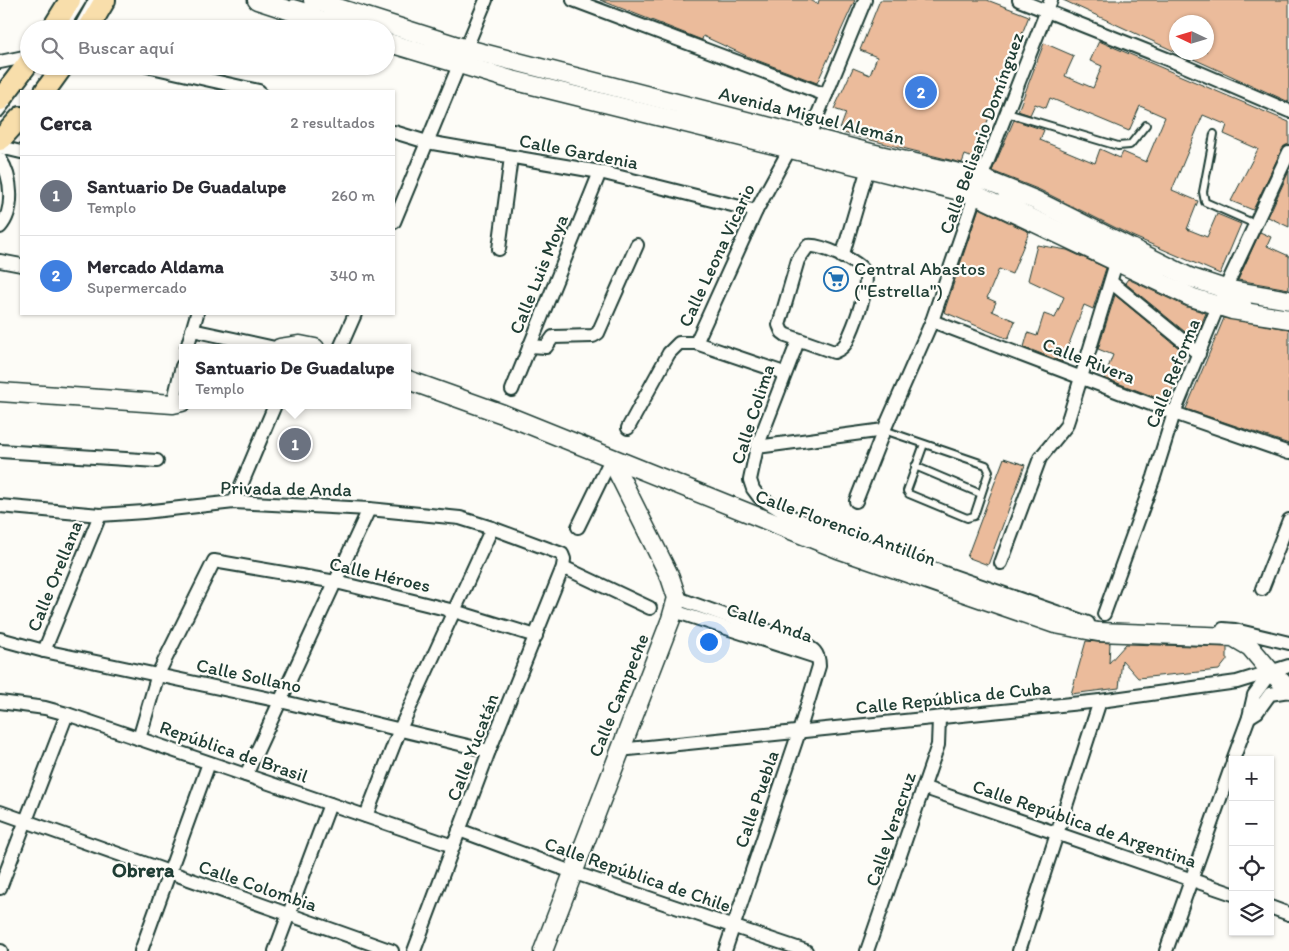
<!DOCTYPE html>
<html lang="es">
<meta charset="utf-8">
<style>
:root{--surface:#fff;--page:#f2f2f3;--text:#2b2b33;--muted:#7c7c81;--line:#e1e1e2;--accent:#7c3aed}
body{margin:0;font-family:Itim,sans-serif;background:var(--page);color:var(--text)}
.controls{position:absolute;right:15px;bottom:15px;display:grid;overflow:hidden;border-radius:0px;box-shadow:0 1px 4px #0004}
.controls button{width:45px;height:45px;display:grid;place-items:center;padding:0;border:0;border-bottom:1px solid var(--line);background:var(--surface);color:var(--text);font:25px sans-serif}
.compass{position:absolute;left:1169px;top:15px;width:45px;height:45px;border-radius:50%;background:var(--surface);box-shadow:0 1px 4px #0004;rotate:274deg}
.you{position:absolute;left:708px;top:641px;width:18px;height:18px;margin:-12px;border:4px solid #fff;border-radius:50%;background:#1a73e8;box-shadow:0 0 0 8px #1a73e833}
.badge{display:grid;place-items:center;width:32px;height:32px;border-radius:50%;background:var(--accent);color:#fff;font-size:16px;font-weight:700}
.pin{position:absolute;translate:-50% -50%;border:2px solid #fff;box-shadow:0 1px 5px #0006}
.popup{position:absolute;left:179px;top:344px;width:232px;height:65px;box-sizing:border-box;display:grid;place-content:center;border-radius:0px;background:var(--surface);filter:drop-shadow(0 1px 4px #0005);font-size:16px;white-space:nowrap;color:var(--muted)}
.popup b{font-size:19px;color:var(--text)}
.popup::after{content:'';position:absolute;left:50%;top:100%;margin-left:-10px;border:10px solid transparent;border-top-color:var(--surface)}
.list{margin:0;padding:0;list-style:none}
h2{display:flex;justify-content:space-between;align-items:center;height:65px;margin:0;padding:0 20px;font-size:21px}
h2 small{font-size:16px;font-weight:400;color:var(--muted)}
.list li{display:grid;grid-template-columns:32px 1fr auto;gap:15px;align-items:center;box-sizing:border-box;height:80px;padding:0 20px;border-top:1px solid var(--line)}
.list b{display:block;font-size:19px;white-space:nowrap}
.list p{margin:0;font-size:16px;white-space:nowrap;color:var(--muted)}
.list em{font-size:16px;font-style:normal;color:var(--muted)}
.icon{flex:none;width:28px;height:28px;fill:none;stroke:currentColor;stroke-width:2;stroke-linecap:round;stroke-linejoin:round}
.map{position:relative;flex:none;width:1289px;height:951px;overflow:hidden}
.search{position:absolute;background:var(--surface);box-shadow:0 1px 4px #0004;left:20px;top:20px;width:375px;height:55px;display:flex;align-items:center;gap:12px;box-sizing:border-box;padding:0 18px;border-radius:28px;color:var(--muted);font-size:19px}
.panel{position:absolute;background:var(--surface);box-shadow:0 1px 4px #0004;left:20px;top:90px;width:375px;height:225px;border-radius:0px}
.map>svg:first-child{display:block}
.building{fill:#ebbb9b;stroke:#1f3d34}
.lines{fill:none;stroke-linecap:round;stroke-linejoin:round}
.lane-casing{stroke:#1f3d34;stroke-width:10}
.street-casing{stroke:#1f3d34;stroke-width:16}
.secondary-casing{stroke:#1f3d34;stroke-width:21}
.primary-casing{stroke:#1f3d34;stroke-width:24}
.lane{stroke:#fdfcf7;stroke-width:6}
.street{stroke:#fdfcf7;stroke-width:12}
.secondary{stroke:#fdfcf7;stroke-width:18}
.primary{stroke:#f8deab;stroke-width:20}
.labels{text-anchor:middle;stroke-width:4.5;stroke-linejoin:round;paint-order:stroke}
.street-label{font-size:19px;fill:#1f3d34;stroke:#fdfcf7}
.poi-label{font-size:19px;fill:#1f3d34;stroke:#fdfcf7;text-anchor:start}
.quarter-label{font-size:21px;font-weight:bold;fill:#1f3d34;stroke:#fdfcf7}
</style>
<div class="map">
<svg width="1289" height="951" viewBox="0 0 1289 951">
<rect width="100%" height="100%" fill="#fdfcf7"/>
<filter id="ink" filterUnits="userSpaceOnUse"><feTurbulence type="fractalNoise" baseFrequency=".02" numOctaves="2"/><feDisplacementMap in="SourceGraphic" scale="10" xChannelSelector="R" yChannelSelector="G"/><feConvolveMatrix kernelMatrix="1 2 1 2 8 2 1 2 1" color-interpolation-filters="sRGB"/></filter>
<g filter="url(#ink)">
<!-- building -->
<g class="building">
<polygon points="600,0 810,0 818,4 819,0 855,0 817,83 751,58 703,36 702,40"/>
<polygon points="880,0 987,0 1029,16 973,158 965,155 962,163 839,132 846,113 834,109 853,68 870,75 877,57 860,50"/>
<polygon points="1063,0 1289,0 1289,102 1178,52 1206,52 1206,22 1176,22 1176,52"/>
<polygon points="1099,41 1289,122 1289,144 1282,149 1253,210 1231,201 1258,149 1224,134 1227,125 1203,115 1172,190 1198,201 1187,229 1207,237 1217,214 1241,224 1220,274 1132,236 1040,190 992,171 1014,120 1044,130 1040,140 1095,163 1100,149 1120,158 1123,152 1146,162 1165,117 1140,106 1129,131 1050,98 1046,108 1035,104 1030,115 1018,111 1044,43 1074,56 1065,76 1093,88 1102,66 1090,61"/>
<polygon points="1289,171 1289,227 1268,217"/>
<polygon points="979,208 1029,232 1012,274 999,269 987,298 996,302 992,311 1015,321 1008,339 944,312"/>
<polygon points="1260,232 1271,237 1267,246 1289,256 1289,289 1238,280"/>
<polygon points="1037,245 1067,250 1106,268 1093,309 1084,305 1062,362 1024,347 1028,333 1037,336 1044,314 1055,318 1064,297 1028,280"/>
<polygon points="1128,279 1187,307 1206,313 1195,340 1125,283"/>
<polygon points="1115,295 1186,354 1168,402 1104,378 1113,355 1098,349"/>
<polygon points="1224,318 1289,329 1289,444 1186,409"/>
<polygon points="1004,458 1025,465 988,565 967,557"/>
<polygon points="1086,641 1110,643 1109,663 1126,644 1227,647 1227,660 1219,670 1138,678 1122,660 1119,688 1071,694"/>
</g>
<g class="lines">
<defs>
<g id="lane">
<polyline points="293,3 317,10"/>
<polyline points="327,13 372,29"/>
<polyline points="65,29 83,0"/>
<polyline points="76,29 92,0"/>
<polyline points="0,113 7,104"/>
<polyline points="1007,113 1118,146 1130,145 1146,125"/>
<polyline points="1214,134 1203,192 1205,202 1255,224"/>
<polyline points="1001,197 1163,274"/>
<polyline points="1221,298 1248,304"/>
<polyline points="884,430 986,465 989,471 974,516 967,518 909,494 907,491 924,444"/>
<polyline points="915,466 981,494"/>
</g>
<g id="street">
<polyline points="573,0 826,95"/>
<polyline points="1019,0 1182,65 1289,111"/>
<polyline points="0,62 29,56"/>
<polyline points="147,66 259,91"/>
<polyline points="394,132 427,142 600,172 756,211"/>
<polyline points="809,136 865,0"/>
<polyline points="0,147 21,152"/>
<path d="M0 159C12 177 15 210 0 227"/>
<polyline points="394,222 486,0"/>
<path d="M808 246C819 244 862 262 865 273 870 287 853 329 846 343 843 348 839 350 834 352L786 335 782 332 779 325 798 260Z"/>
<polyline points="499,249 511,157"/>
<polyline points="842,257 868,168"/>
<polyline points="0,261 21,265"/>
<polyline points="1111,282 1199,354"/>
<polyline points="932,321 1174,413 1289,453"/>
<polyline points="192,330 275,348"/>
<polyline points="798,341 757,447 750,480 753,489 759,497 790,516 841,537 1088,623"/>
<polyline points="696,343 756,211 793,143"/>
<polyline points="529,346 546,347 553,337 593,336 598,333 637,245"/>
<polyline points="187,348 197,314"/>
<polyline points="340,348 355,314"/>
<polyline points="512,390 600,172"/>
<polyline points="173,404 182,366"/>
<polyline points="628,428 669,353 679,343 696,343 784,373"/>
<polyline points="757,447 884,430"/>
<polyline points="0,451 157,461"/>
<polyline points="856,501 884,430 932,321 981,178 1051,0"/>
<polyline points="234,502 275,405"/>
<polyline points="0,506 100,515 144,512 234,502 369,509 460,518 492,528 562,554 564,559 563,567 489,751 414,951"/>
<polyline points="578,527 611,459"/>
<polyline points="1001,563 1040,458 1066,426 1069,417 1116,263"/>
<polyline points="563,567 650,608"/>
<polyline points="1262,589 1289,520"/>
<path d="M677 598 802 643C813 649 819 652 819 666L799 732 725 951"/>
<polyline points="674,611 816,657"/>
<polyline points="1104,614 1154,477 1174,413 1225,289 1289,152"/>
<polyline points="1223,629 1235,630 1289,643"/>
<polyline points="0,639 44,651 280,701 489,751"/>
<polyline points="44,651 100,515"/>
<polyline points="0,702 45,708 67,714 453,846"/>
<polyline points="1249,717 1257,712 1270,694 1289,691"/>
<polyline points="139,739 158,674 214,561 336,582 454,611 536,636"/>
<polyline points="619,750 1100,701 1237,682 1289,666"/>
<polyline points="1233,760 1249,717 1254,695 1271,672"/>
<polyline points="246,775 369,509"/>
<polyline points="925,788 1233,894"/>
<polyline points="0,812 392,951"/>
<polyline points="366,816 400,729 492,528"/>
<polyline points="459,830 572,872 806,951"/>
<polyline points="0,888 67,714"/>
<polyline points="1270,907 1289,914"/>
<polyline points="0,951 1,951"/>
<polyline points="141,951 209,763"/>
<polyline points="275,951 330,804"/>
<polyline points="867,951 938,745 939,718"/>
<polyline points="1019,951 1100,701"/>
<polyline points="1166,951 1233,762"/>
</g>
<g id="secondary">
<polyline points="257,0 346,29"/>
<polyline points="313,0 467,49 871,153 981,178 1035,200 1189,277 1225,289 1289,300"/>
<polyline points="386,42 512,80 976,195 1191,297 1232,310 1289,319"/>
<polyline points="280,348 300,345 315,348"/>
<polyline points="408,380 503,414 838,549 1055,624 1098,632 1233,637 1250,647 1271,672 1289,689"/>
<polyline points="0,392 173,404 182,402"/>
<polyline points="543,951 671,619 677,598 670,577 611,459"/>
</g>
<g id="primary">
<polyline points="52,29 70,0"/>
<polyline points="88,29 105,0"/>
<polyline points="45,91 63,66"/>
<polyline points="0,100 29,62"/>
<polyline points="0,140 21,117"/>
</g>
</defs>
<!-- lane casing -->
<use href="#lane" class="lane-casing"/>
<!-- street casing -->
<use href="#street" class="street-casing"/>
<!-- secondary casing -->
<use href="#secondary" class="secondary-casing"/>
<!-- primary casing -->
<use href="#primary" class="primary-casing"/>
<!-- lane -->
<use href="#lane" class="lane"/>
<!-- street -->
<use href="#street" class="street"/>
<!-- secondary -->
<use href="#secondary" class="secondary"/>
<!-- primary -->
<use href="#primary" class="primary"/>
</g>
</g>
<!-- icons -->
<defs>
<symbol id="supermarket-ring" viewBox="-11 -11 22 22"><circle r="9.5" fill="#fdfcf7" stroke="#1f6fb2" stroke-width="1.5"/><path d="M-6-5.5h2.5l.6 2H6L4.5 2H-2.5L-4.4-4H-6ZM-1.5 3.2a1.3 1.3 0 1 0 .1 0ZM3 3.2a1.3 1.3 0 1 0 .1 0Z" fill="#1f6fb2"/></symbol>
</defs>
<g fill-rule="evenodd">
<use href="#supermarket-ring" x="822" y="265" width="28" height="28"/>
</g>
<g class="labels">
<!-- street labels -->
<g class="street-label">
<text transform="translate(812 115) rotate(14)" y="7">Avenida Miguel Alemán</text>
<text transform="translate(981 133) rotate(-70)" y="7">Calle Belisario Domínguez</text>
<text transform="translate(579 151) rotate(11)" y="7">Calle Gardenia</text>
<text transform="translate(716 255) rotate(-65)" y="7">Calle Leona Vicario</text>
<text transform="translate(538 274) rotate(-68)" y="7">Calle Luis Moya</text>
<text transform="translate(1089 360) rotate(21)" y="7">Calle Rivera</text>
<text transform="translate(1172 373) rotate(-68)" y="7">Calle Reforma</text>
<text transform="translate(752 414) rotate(-72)" y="7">Calle Colima</text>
<text transform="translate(286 488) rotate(1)" y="7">Privada de Anda</text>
<text transform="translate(846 527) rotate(20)" y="7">Calle Florencio Antillón</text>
<text transform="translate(380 574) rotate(13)" y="7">Calle Héroes</text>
<text transform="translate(54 576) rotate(-68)" y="7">Calle Orellana</text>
<text transform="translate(770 622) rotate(18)" y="7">Calle Anda</text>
<text transform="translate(249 675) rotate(12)" y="7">Calle Sollano</text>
<text transform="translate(618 695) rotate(-68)" y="7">Calle Campeche</text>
<text transform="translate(953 697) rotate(-6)" y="7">Calle República de Cuba</text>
<text transform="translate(472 747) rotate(-69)" y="7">Calle Yucatán</text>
<text transform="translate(234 751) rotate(19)" y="7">República de Brasil</text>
<text transform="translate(756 799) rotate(-71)" y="7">Calle Puebla</text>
<text transform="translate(1085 823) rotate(19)" y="7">Calle República de Argentina</text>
<text transform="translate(890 829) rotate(-71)" y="7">Calle Veracruz</text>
<text transform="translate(638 874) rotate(19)" y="7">Calle República de Chile</text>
<text transform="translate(258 885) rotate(19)" y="7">Calle Colombia</text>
</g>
<!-- poi labels -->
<g class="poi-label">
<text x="854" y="275">Central Abastos<tspan x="854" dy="22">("Estrella")</tspan></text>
</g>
<!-- quarter labels -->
<g class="quarter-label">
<text x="143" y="877">Obrera</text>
</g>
</g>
</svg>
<div class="controls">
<button>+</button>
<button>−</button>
<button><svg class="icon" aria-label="locate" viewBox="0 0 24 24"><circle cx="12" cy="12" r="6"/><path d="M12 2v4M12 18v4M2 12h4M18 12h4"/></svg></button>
<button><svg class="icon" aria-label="layers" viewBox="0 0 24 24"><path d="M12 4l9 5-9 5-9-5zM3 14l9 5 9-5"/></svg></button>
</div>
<svg class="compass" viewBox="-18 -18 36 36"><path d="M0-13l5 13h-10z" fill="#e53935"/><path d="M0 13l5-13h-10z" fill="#7c7c81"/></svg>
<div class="you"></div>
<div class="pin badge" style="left:295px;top:444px;background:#6b7280">1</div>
<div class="popup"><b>Santuario De Guadalupe</b>Templo</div>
<div class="pin badge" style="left:921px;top:92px;background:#3f7fe0">2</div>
<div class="search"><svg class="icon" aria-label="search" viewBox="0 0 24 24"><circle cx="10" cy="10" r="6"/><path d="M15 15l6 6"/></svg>Buscar aquí</div>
<section class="panel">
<h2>Cerca<small>2 resultados</small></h2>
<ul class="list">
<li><span class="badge" style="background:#6b7280">1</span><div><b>Santuario De Guadalupe</b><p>Templo</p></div><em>260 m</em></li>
<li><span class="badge" style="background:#3f7fe0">2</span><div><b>Mercado Aldama</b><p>Supermercado</p></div><em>340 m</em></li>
</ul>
</section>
</div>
